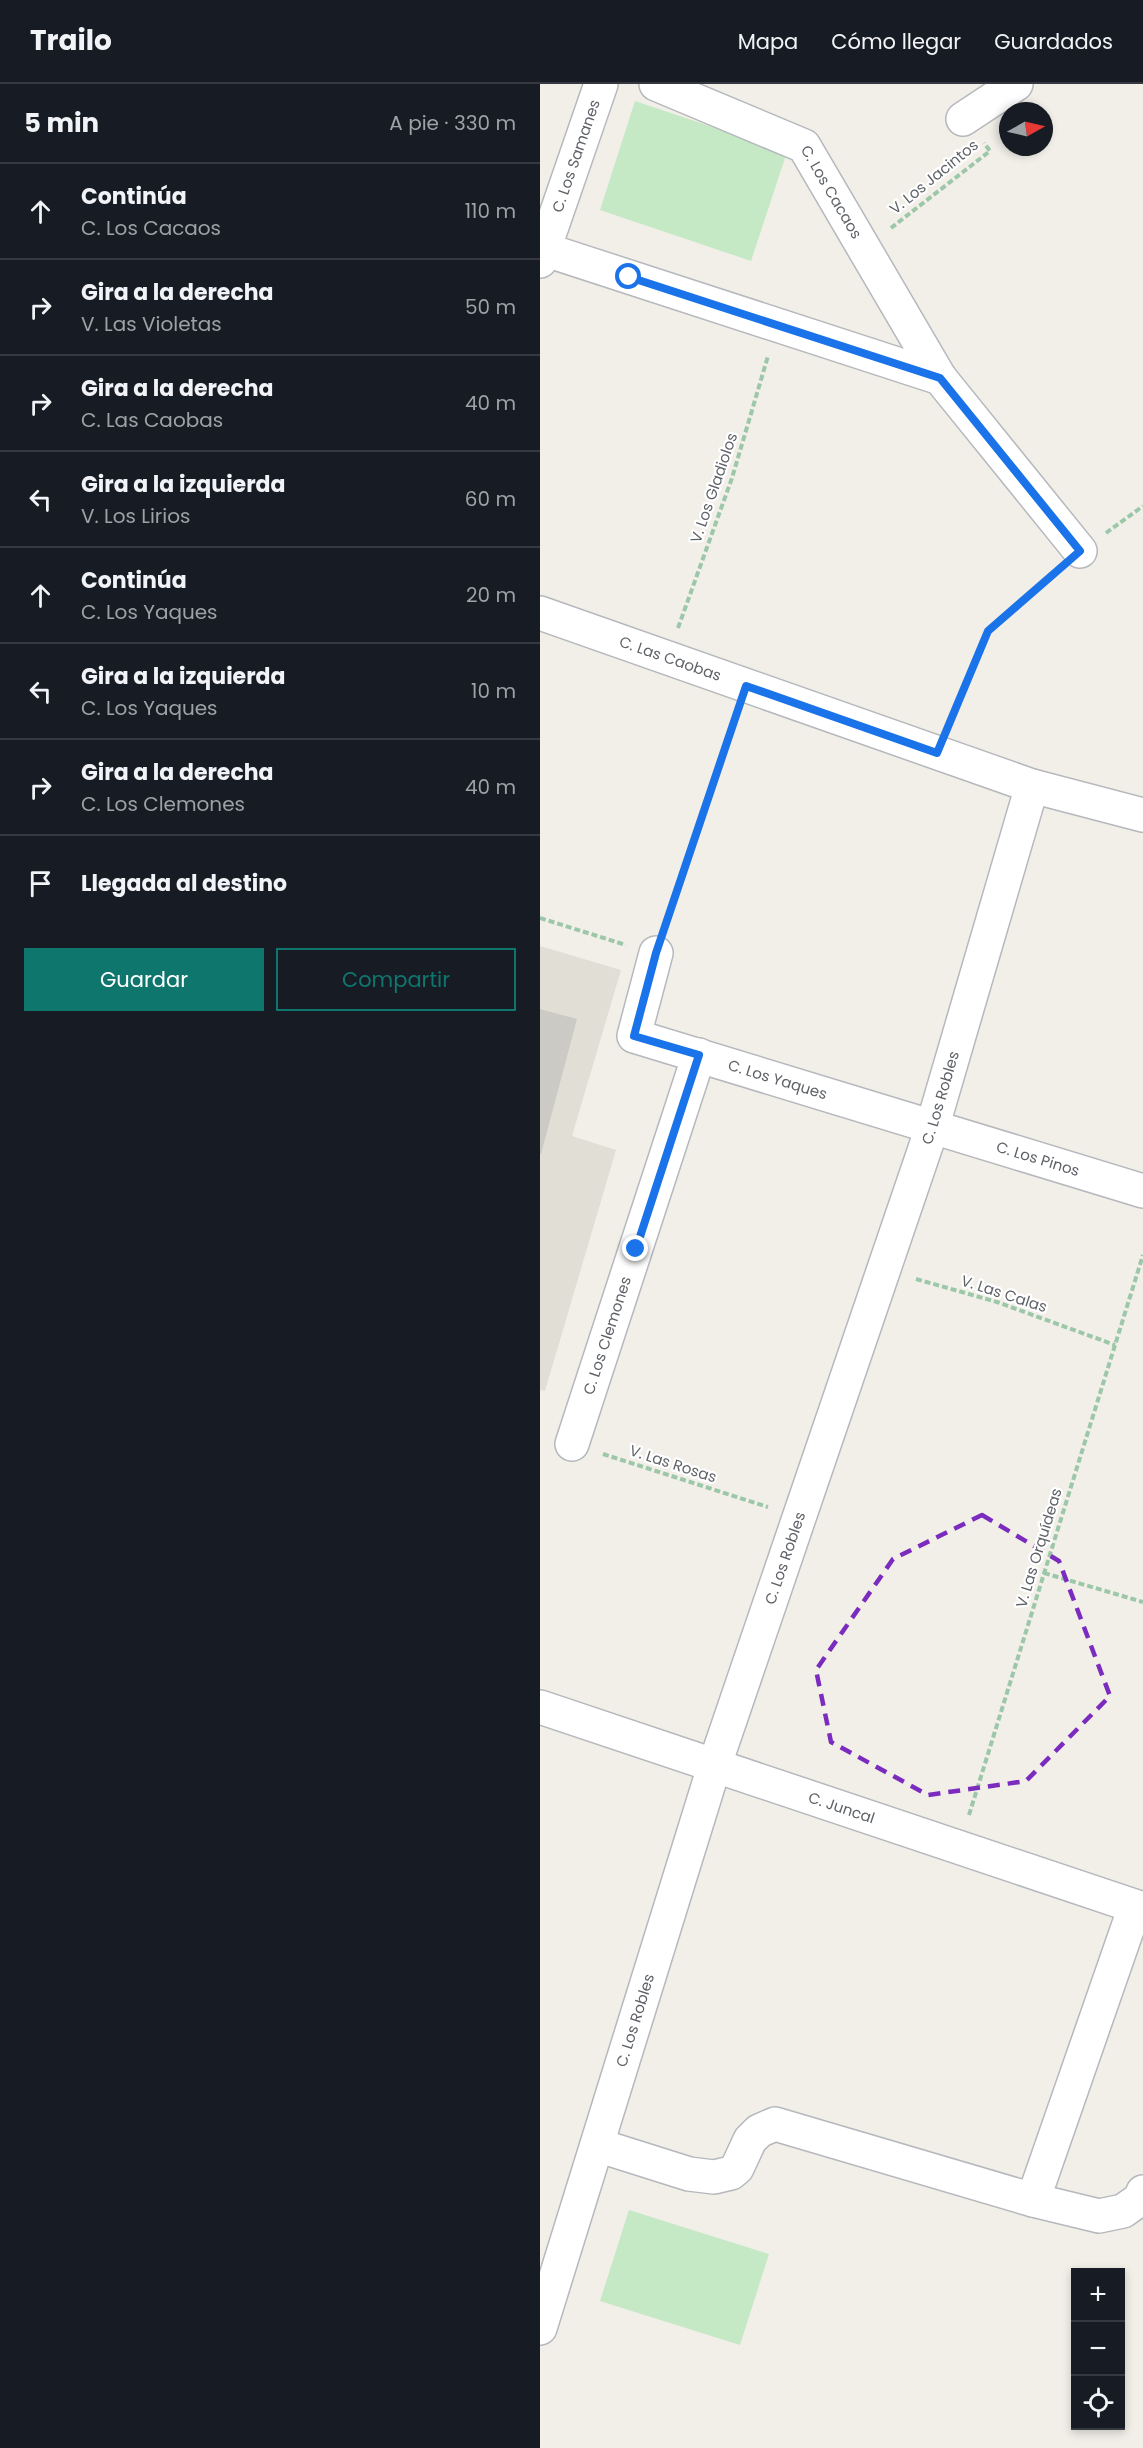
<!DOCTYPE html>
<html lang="es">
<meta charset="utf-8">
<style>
:root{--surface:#171b24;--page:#242831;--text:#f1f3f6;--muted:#9ea1a6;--line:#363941;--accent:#0f766e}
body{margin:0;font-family:Poppins,sans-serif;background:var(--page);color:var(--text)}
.controls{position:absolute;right:18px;bottom:18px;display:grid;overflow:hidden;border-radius:0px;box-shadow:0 3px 9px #0003}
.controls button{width:54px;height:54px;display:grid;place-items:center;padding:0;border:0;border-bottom:2px solid var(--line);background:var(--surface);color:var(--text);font:30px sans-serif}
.compass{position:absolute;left:459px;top:18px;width:54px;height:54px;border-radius:50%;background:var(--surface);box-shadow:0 3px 9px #0003;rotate:82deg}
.stop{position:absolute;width:18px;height:18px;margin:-14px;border:4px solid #1a73e8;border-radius:50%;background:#fff}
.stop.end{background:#1a73e8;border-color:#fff;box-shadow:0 2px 6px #0008}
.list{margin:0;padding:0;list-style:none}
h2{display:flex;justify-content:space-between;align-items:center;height:78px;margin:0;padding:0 24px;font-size:26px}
h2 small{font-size:20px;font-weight:400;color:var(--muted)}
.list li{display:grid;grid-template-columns:39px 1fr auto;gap:18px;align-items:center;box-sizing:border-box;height:96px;padding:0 24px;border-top:2px solid var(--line)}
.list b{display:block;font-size:22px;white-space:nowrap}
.list p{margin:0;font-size:20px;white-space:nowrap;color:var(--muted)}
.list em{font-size:20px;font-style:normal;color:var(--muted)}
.actions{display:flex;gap:12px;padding:18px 24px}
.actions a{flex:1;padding:14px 0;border:2px solid var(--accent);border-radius:0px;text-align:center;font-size:21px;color:var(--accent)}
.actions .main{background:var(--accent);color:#fff}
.icon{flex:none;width:33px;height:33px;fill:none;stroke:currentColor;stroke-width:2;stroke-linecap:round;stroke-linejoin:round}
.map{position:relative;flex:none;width:603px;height:2364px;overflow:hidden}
header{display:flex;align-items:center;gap:36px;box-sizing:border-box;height:84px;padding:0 30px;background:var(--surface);border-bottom:2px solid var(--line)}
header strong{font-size:28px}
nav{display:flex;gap:33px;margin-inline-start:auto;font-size:21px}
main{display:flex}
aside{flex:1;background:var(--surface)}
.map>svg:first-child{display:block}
.education{fill:#e1ded6}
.green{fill:#c5e8c5}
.building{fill:#cccac5}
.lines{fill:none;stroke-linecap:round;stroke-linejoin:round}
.minor-casing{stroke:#b5b8bc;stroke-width:36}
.path{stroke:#9cc7a9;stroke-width:4;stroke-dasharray:6 3;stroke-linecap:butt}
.minor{stroke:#fff;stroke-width:33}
.route{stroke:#1a73e8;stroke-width:8}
.marked{fill:none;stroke:#7b2cbf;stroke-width:4.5;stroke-dasharray:12 8;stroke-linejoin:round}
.labels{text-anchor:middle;stroke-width:4.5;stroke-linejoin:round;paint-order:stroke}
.street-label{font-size:15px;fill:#5f6368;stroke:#fff}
</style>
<header>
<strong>Trailo</strong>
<nav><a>Mapa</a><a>Cómo llegar</a><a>Guardados</a></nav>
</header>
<main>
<aside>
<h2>5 min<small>A pie · 330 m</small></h2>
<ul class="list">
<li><svg class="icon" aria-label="ahead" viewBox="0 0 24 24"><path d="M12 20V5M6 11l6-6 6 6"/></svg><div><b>Continúa</b><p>C. Los Cacaos</p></div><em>110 m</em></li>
<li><svg class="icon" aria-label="right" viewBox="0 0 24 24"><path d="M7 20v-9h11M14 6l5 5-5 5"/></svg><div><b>Gira a la derecha</b><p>V. Las Violetas</p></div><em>50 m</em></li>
<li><svg class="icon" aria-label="right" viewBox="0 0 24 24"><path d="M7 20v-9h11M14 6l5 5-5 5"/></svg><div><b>Gira a la derecha</b><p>C. Las Caobas</p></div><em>40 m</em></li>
<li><svg class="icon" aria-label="left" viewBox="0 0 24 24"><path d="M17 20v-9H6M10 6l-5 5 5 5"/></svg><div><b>Gira a la izquierda</b><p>V. Los Lirios</p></div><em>60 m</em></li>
<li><svg class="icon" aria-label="ahead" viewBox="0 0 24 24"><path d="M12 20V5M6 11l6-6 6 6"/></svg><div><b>Continúa</b><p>C. Los Yaques</p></div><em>20 m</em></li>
<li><svg class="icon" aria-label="left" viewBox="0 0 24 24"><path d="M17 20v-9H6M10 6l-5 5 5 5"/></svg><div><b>Gira a la izquierda</b><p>C. Los Yaques</p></div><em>10 m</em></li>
<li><svg class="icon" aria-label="right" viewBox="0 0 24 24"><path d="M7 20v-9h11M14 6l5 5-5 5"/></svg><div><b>Gira a la derecha</b><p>C. Los Clemones</p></div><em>40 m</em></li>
<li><svg class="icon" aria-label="arrive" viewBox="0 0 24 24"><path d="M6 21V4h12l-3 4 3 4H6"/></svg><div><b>Llegada al destino</b></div></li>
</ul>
<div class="actions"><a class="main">Guardar</a><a>Compartir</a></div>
</aside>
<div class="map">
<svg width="603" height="2364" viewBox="0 0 603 2364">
<rect width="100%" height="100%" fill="#f1efe8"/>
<!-- education -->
<polygon class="education" points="0,862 81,886 32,1052 76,1066 5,1307 0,1306"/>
<!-- green -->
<g class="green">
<polygon points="95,17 247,68 211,177 60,126"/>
<polygon points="89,2126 229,2170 200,2261 60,2217"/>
</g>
<!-- building -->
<polygon class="building" points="0,925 37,935 1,1070 0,1070"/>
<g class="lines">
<defs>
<g id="minor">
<path id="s1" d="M116 0 264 62 400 294"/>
<polyline points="423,35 476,0"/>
<polyline points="0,164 400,294 540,467"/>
<path id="s2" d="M0 177 61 0"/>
<path id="s3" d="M0 529 492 702 603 731"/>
<path id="s4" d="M116 869 94 952 603 1107"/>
<path id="s5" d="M32 1360 159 971"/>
<path id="s6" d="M0 1623 603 1825"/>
<polyline points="57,2061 149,2090 174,2093 191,2089 197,2084 210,2056 219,2047 235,2040 493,2116 559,2132 583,2127 600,2115 603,2108"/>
<polyline points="493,2116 595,1823"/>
<path id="s7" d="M0 2244 174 1683 392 1044 492 702"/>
</g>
</defs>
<!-- minor casing -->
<use href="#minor" class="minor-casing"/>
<!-- path -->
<g class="path">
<polyline points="351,144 450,67 444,59"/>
<polyline points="566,449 603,422"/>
<polyline points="138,544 192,394 228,272"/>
<polyline points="410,638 448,547 515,488"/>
<polyline points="0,834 86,861"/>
<polyline points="126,837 196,631"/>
<polyline points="376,1195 457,1218 575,1261"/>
<polyline points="63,1370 228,1423"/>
<polyline points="504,1489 603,1518"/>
<polyline points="429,1731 603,1171"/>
</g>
<!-- minor -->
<use href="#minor" class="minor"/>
</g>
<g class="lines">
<!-- route -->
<polyline class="route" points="89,193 400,294 540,467 448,547 397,669 206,602 116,869 94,952 159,971 96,1165"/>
</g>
<!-- marked area -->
<path class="marked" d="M442 1431 519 1477 570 1612 486 1697 388 1711 291 1658 276 1586 353 1475Z"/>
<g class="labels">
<!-- street labels -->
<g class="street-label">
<text dy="5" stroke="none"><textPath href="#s2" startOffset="111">C. Los Samanes</textPath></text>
<text transform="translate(394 93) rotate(-39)" y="5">V. Los Jacintos</text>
<text dy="5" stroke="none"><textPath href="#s1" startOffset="214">C. Los Cacaos</textPath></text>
<text transform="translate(174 404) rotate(-71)" y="5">V. Los Gladiolos</text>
<text dy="5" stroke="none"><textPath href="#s3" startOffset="138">C. Las Caobas</textPath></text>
<text dy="5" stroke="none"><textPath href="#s4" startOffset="236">C. Los Yaques</textPath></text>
<text dy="5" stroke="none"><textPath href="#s7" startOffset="1294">C. Los Robles</textPath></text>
<text dy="5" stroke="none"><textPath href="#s4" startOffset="508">C. Los Pinos</textPath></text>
<text transform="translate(464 1210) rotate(18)" y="5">V. Las Calas</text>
<text dy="5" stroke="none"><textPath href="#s5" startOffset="114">C. Los Clemones</textPath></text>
<text transform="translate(133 1380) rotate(18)" y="5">V. Las Rosas</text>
<text transform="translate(499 1464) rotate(-73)" y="5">V. Las Orquídeas</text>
<text dy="5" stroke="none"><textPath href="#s7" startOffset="808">C. Los Robles</textPath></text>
<text dy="5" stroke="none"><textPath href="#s6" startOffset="318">C. Juncal</textPath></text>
<text dy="5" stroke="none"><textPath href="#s7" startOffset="322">C. Los Robles</textPath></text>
</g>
</g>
</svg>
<div class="controls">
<button>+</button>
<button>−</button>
<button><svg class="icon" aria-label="locate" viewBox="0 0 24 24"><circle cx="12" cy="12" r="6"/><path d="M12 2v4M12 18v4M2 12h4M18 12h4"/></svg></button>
</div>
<svg class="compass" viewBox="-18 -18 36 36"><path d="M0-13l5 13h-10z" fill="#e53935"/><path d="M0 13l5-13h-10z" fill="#9ea1a6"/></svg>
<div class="stop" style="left:89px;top:193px"></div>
<div class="stop end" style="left:96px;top:1165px"></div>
</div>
</main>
